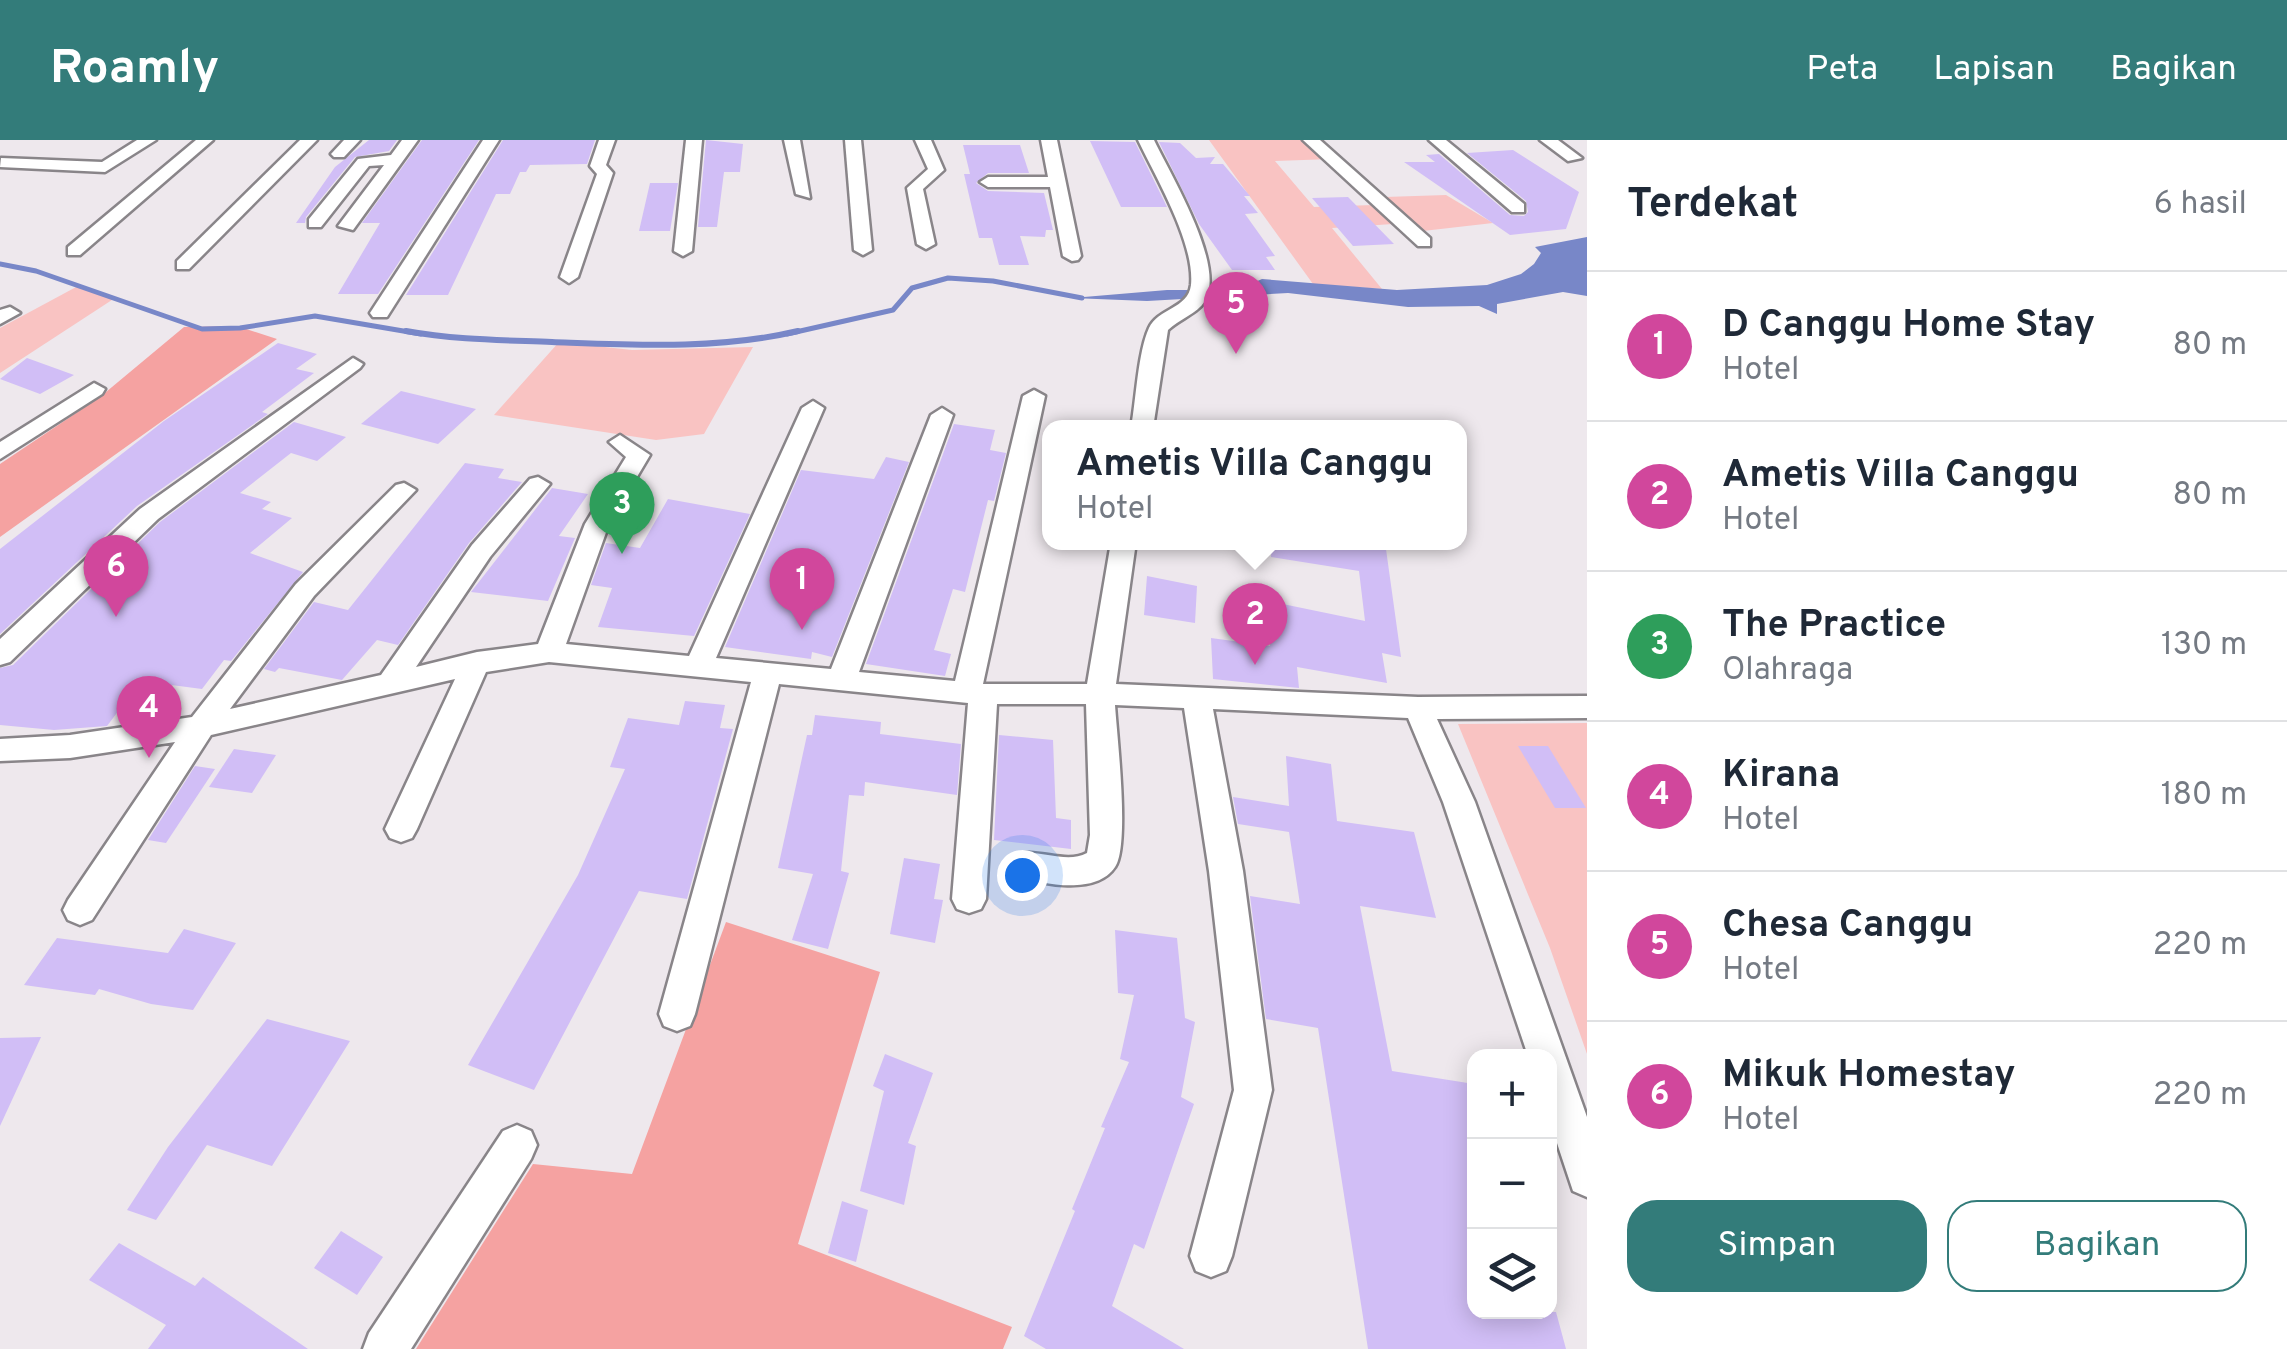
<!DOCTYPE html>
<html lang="id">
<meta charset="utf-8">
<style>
:root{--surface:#fff;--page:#f2f2f3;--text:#1f2937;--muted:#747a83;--line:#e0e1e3;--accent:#337c7a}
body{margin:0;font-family:Overpass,sans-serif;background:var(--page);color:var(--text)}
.controls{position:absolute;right:30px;bottom:30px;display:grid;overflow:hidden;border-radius:20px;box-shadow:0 5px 25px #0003}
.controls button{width:90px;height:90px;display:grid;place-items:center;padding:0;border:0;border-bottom:2px solid var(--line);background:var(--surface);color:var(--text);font:50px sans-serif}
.you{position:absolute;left:1022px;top:735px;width:35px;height:35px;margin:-25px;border:8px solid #fff;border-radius:50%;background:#1a73e8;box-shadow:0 0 0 15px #1a73e833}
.badge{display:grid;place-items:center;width:65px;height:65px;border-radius:50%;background:var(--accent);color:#fff;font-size:32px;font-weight:700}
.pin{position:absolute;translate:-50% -82px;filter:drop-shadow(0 2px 5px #0008)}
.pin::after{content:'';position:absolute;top:52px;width:35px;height:30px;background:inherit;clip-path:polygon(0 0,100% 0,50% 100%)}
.popup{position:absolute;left:1042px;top:280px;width:425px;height:130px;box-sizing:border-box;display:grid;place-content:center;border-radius:20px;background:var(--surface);filter:drop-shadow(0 2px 8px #0005);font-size:32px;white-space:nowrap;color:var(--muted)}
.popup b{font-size:38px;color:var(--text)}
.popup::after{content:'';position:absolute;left:50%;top:100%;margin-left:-20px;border:20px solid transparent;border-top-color:var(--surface)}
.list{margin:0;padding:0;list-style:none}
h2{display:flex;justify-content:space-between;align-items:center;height:130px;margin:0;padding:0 40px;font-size:42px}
h2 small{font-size:32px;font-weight:400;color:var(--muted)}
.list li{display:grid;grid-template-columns:65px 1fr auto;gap:30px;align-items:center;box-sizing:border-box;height:150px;padding:0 40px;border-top:2px solid var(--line)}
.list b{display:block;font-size:38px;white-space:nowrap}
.list p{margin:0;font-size:32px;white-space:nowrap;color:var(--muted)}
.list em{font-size:32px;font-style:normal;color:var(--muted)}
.actions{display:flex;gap:20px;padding:30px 40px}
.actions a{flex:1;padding:22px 0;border:2px solid var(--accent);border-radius:30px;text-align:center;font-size:35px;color:var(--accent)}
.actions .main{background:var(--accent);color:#fff}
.icon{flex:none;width:55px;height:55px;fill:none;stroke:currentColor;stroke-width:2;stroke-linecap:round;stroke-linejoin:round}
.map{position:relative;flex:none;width:1587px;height:1209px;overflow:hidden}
header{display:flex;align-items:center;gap:60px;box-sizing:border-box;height:140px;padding:0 50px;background:var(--accent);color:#fff}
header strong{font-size:48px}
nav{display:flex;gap:55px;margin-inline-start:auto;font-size:35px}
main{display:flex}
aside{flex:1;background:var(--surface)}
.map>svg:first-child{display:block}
.green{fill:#f9c3c2}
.forest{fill:#f5a2a1}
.water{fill:#7887c8}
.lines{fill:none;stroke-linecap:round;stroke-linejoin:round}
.stream-far1{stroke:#7887c8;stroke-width:5}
.stream{stroke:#7887c8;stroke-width:6}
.building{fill:#d1bef6}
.minor-casing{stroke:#898589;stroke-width:5}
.minor{fill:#fff;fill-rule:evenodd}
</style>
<header>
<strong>Roamly</strong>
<nav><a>Peta</a><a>Lapisan</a><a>Bagikan</a></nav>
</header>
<main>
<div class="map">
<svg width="1587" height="1209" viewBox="0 0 1587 1209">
<rect width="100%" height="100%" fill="#eee8ed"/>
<!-- green -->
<g class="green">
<polygon points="1209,0 1310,0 1332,19 1275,21 1314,67 1373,65 1393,84 1332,88 1382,149 1313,144"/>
<polygon points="1446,55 1493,83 1423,91 1385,57"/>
<polygon points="78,146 115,158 0,233 0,188"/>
<polygon points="559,202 632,210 753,207 704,294 656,300 494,275"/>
<polygon points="1587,583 1587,914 1550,808 1458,584"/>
</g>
<!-- forest -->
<g class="forest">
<polygon points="237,186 277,199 0,397 0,324 100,257 184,187"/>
<polygon points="726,782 880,832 798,1104 1012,1187 1003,1209 416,1209 533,1024 632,1034"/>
</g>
<!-- water -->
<polygon class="water" points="1587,97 1587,156 1563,152 1497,164 1497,174 1479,166 1408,167 1288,153 1147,161 1072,158 1167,150 1237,150 1262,139 1397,150 1487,145 1521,134 1534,124 1541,113 1535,107"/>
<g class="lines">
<!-- stream-far1 -->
<g class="stream-far1">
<polyline points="0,124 36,131 202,189 240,188 315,176 421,194"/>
<polyline points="787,194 893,170 912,148 948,138 993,141 1082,158"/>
</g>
<!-- stream -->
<path class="stream" d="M406 191C455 200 503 200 552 202 634 205 718 210 798 191"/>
</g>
<!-- building -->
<g class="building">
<polygon points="369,0 397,0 389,11 355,17 306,77 305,83 296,83 335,27"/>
<polygon points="422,0 479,0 378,154 338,154 380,83 362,83"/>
<polygon points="503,0 595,0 587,24 530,25 526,32 520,32 510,54 496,54 448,155 406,155"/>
<polygon points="706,0 743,4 740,32 724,32 717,87 698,87"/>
<polygon points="1090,1 1135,2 1167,67 1121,67"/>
<polygon points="1159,2 1180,3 1196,18 1215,17 1210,24 1223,24 1250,56 1244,56 1258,73 1245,74 1275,116 1266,117 1275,130 1232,130 1199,84"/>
<polygon points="963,5 1020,5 1029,33 988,33 976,43 988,51 1044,53 1053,90 1046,90 1045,97 1020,96 1029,125 999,125 992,98 979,98 964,34 970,34"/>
<polygon points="1513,10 1579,52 1566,89 1510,95 1404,22 1435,22 1426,15 1439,14 1510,75 1524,76 1528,72 1526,61 1467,13"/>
<polygon points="650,43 678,43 670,91 639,91"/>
<polygon points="1348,57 1394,104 1353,106 1312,58"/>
<polygon points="278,203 317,214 296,229 314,233 262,272 268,274 137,366 0,494 0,409 164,281"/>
<polygon points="27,218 74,235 40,254 0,239"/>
<polygon points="401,251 476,269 438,304 361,284"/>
<polygon points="294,282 346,297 317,321 291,313 240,353 271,362 262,369 292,378 250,413 303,432 231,521 224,520 202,549 141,541 107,586 54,590 0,585 0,528 13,525 160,382"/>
<polygon points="954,284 995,290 990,310 1006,313 994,361 988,360 965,452 953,449 934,510 951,514 945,536 866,524"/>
<polygon points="886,317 909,322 832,517 812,512 811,519 725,507 801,330 874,339"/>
<polygon points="465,323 504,329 498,338 522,342 469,403 398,505 377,500 342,540 279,528 275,532 264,529 314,462 348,470"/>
<polygon points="552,348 588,354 559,396 575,398 548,461 471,452"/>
<polygon points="668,359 750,374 694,496 598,487 612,448 591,445 606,403 640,408"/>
<polygon points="1272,402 1385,402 1401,517 1382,513 1387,543 1297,527 1299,548 1213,539 1211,498 1270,506 1273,462 1365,481 1359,431 1271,417"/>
<polygon points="1147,436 1197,446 1195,483 1144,475"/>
<polygon points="685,561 725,565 720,588 733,589 687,759 639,751 534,950 468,925 578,735 625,629 610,627 628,578 679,585"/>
<polygon points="815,575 881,582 880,594 961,604 957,655 865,642 864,656 849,655 841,731 849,733 828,809 792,800 813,734 778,728 807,595 812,595"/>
<polygon points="999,595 1053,600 1056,678 1071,680 1071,709 994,700"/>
<polygon points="1518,606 1548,606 1586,668 1555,668"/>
<polygon points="234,609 276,615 252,653 209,647"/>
<polygon points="1286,616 1331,624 1337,681 1414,692 1436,778 1360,766 1392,931 1474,944 1474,1172 1556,1172 1566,1209 1368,1209 1318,888 1266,879 1250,756 1300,764 1289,692 1238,684 1233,657 1289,666"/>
<polygon points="195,626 215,629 166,703 148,700"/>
<polygon points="904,718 940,724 934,759 943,760 935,803 890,794"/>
<polygon points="184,789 236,803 193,870 151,864 99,849 95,855 24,845 57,798 168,813"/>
<polygon points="1115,790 1177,798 1185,878 1195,882 1181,957 1194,964 1144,1109 1134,1104 1112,1166 1184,1209 1046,1209 1024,1196 1075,1071 1072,1069 1105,988 1101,987 1129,922 1120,919 1134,855 1118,853"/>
<polygon points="267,879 350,901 272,1026 207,1005 156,1080 127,1070 168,1007"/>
<polygon points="41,897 0,986 0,898"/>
<polygon points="885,914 933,933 908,1003 916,1006 904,1065 860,1051 884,951 873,946"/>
<polygon points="842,1061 868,1070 856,1122 828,1113"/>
<polygon points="341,1091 383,1117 357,1155 314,1128"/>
<polygon points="119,1103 195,1146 203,1137 308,1209 148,1209 166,1185 89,1140"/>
</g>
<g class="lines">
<defs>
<g id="minor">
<polygon points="137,0 156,0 105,32 0,27 1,18 102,22"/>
<polygon points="196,0 213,0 80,115 68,115 68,107"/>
<polygon points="300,0 317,0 189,129 177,129 177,121"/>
<polygon points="344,0 360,0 344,17 334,17 331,14"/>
<polygon points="402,0 418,0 353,90 338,86 384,25 369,26 321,87 309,87 309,79 358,19 391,15"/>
<polygon points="483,0 499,0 387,177 373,177 370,173"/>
<polygon points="599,0 615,0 606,25 613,33 578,137 569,143 560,137 597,34 590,26"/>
<polygon points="686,0 702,0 692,111 683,116 674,111"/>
<polygon points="784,0 800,0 810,58 796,54"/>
<polygon points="845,0 861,0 872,110 863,115 854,110"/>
<polygon points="915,0 931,0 944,30 923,49 935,104 926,109 917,104 907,48 928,29"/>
<polygon points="1041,0 1057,0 1081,116 1078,120 1072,121 1063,116 1050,47 988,47 980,42 988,37 1048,37"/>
<path d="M1138 0H1154C1170 34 1226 125 1205 161 1197 174 1179 179 1168 190L1153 288H1131C1136 260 1138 212 1149 188 1158 168 1188 169 1191 145 1195 103 1156 38 1138 0Z"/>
<polygon points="1303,0 1320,0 1430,98 1430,106 1418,106"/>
<polygon points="1429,0 1446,0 1524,64 1524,72 1512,72"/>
<polygon points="1540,0 1558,0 1582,18 1568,21"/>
<polygon points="10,167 20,173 0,184 0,170"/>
<polygon points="353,218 363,224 360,228 158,379 10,522 0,525 0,499 140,369"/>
<polygon points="94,243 105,249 102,254 0,319 0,302"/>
<path d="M1034 250 1045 256 983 544H1087L1111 402H1136L1116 544 1418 557 1587 556V578L1437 579 1475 662 1587 977V1057L1573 1051 1550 982V916H1528L1443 662 1408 578 1213 569 1243 731 1272 950 1232 1116 1226 1131 1211 1137 1196 1131 1190 1116 1234 950 1209 731 1184 568 1115 565C1117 596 1130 706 1115 727 1096 756 1041 744 1013 735L1009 725 1013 715C1037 707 1065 725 1087 713L1090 695 1086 564H997L986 759 981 769 969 773 957 769 952 759 968 563 779 544 695 874 690 886 677 891 664 886 659 874 751 542 549 522 486 532 417 689 412 698 401 702 390 698 385 689 455 539 211 595 92 780 80 785 68 780 63 770 68 760 175 602 70 618 0 621V599L70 595 192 577 296 444 396 345 404 343 416 350 314 456 230 569 381 535 472 405 530 339 538 337 550 344 490 417 416 527 477 512 538 504 585 384 626 317 609 302 620 295 650 315 609 384 566 504 689 516 802 268 813 261 824 268 716 518 831 529 931 275 942 268 953 275 859 532 955 541 1023 256Z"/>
<polygon points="517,985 531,991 537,1005 531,1019 411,1209 363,1209 369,1193 503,991"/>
</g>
</defs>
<!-- minor casing -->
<use href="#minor" class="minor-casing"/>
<!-- minor -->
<use href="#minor" class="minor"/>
</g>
</svg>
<div class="controls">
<button>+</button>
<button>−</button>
<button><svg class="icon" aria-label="layers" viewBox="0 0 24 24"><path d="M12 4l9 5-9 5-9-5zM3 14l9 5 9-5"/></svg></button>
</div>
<div class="you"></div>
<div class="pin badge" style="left:802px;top:490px;background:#d1479c">1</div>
<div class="pin badge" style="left:1255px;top:525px;background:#d1479c">2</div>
<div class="popup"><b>Ametis Villa Canggu</b>Hotel</div>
<div class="pin badge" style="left:622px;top:414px;background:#2e9e5b">3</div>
<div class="pin badge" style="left:149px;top:618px;background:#d1479c">4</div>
<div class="pin badge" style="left:1236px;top:214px;background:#d1479c">5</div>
<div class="pin badge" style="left:116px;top:477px;background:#d1479c">6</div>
</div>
<aside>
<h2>Terdekat<small>6 hasil</small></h2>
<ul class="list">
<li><span class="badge" style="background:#d1479c">1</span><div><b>D Canggu Home Stay</b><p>Hotel</p></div><em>80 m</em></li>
<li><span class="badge" style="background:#d1479c">2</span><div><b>Ametis Villa Canggu</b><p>Hotel</p></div><em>80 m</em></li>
<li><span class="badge" style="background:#2e9e5b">3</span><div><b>The Practice</b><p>Olahraga</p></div><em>130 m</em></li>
<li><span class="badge" style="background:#d1479c">4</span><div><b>Kirana</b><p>Hotel</p></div><em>180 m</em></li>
<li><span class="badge" style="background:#d1479c">5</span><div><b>Chesa Canggu</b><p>Hotel</p></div><em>220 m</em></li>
<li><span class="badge" style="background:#d1479c">6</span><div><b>Mikuk Homestay</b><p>Hotel</p></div><em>220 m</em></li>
</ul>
<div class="actions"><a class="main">Simpan</a><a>Bagikan</a></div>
</aside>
</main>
